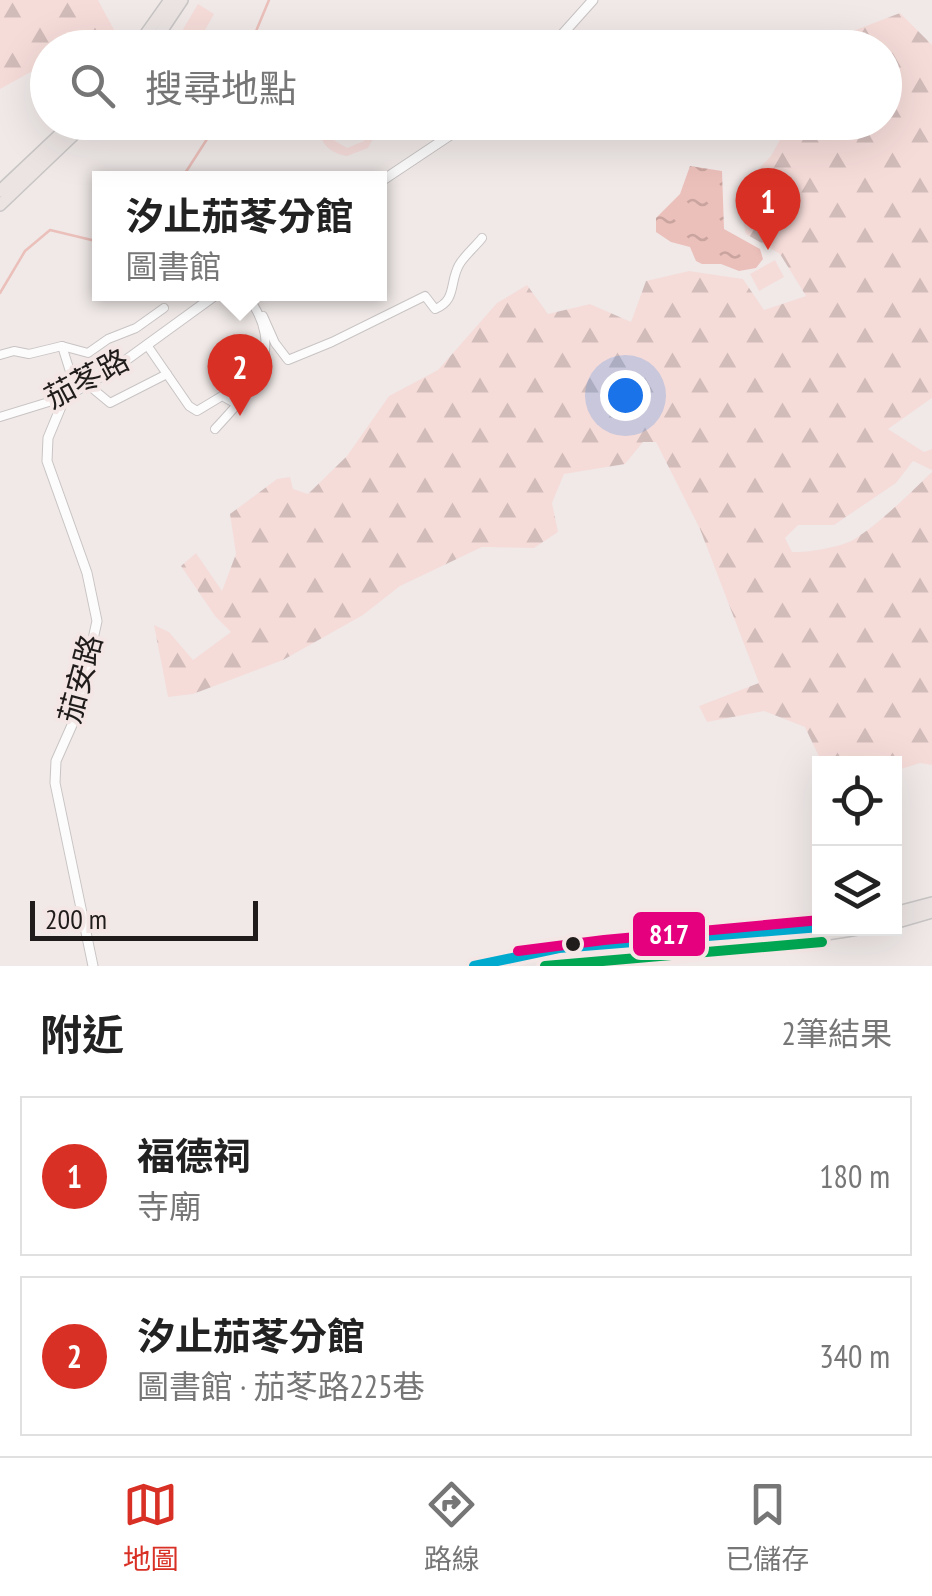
<!DOCTYPE html>
<html lang="zh-TW">
<meta charset="utf-8">
<style>
:root{--surface:#fff;--page:#f2f2f2;--text:#222;--muted:#767676;--line:#e0e0e0;--accent:#d93025}
body{margin:0;font-family:"PT Sans Narrow","Noto Sans TC",sans-serif;background:var(--page);color:var(--text)}
.controls{position:absolute;right:30px;bottom:30px;display:grid;overflow:hidden;border-radius:0px;box-shadow:0 10px 40px #0002}
.controls button{width:90px;height:90px;display:grid;place-items:center;padding:0;border:0;border-bottom:2px solid var(--line);background:var(--surface);color:var(--text);font:50px sans-serif}
.scale{position:absolute;left:30px;bottom:25px;width:228px;box-sizing:border-box;padding-left:10px;border:5px solid #201c1b;border-top:0;font-size:28px;line-height:35px;white-space:nowrap;color:#201c1b;-webkit-text-stroke:8px #f3e6e5;paint-order:stroke}
.you{position:absolute;left:625px;top:395px;width:35px;height:35px;margin:-25px;border:8px solid #fff;border-radius:50%;background:#1a73e8;box-shadow:0 0 0 15px #1a73e833}
.badge{display:grid;place-items:center;width:65px;height:65px;border-radius:50%;background:var(--accent);color:#fff;font-size:32px;font-weight:700}
.pin{position:absolute;translate:-50% -82px;filter:drop-shadow(0 2px 5px #0008)}
.pin::after{content:'';position:absolute;top:52px;width:35px;height:30px;background:inherit;clip-path:polygon(0 0,100% 0,50% 100%)}
.popup{position:absolute;left:92px;top:171px;width:295px;height:130px;box-sizing:border-box;display:grid;place-content:center;border-radius:0px;background:var(--surface);filter:drop-shadow(0 2px 8px #0005);font-size:32px;white-space:nowrap;color:var(--muted)}
.popup b{font-size:38px;color:var(--text)}
.popup::after{content:'';position:absolute;left:50%;top:100%;margin-left:-20px;border:20px solid transparent;border-top-color:var(--surface)}
.list{margin:0;padding:0;list-style:none}
h2{display:flex;justify-content:space-between;align-items:center;height:130px;margin:0;padding:0 40px;font-size:42px}
h2 small{font-size:32px;font-weight:400;color:var(--muted)}
.list li{display:grid;grid-template-columns:65px 1fr auto;gap:30px;align-items:center;box-sizing:border-box;height:160px;margin:0 20px 20px;padding:0 20px;border:2px solid var(--line);border-radius:0px}
.list b{display:block;font-size:38px;white-space:nowrap}
.list p{margin:0;font-size:32px;white-space:nowrap;color:var(--muted)}
.list em{font-size:32px;font-style:normal;color:var(--muted)}
.icon{flex:none;width:55px;height:55px;fill:none;stroke:currentColor;stroke-width:2;stroke-linecap:round;stroke-linejoin:round}
.map{position:relative;flex:none;width:932px;height:966px;overflow:hidden}
.search{position:absolute;background:var(--surface);box-shadow:0 10px 40px #0002;left:30px;right:30px;top:30px;height:110px;display:flex;align-items:center;gap:25px;box-sizing:border-box;padding:0 35px;border-radius:55px;color:var(--muted);font-size:38px}
.sheet{height:490px;background:var(--surface)}
nav{display:flex;justify-content:space-around;align-items:center;box-sizing:border-box;height:140px;border-top:2px solid var(--line);background:var(--surface);font-size:28px;color:var(--muted)}
nav a{display:grid;justify-items:center;gap:5px}
nav .on{color:var(--accent)}
.map>svg:first-child{display:block}
.forest{fill:url(#forest-firs)}
.garden{fill:#f5dcd9}
.water{fill:url(#water-ripples)}
.lines{fill:none;stroke-linecap:round;stroke-linejoin:round}
.stream{stroke:#ebbfba;stroke-width:2.5}
.minor-casing{stroke:#c9c4c4;stroke-width:10}
.tertiary-casing{stroke:#c9c4c4;stroke-width:11}
.primary-casing{stroke:#c8c5c5;stroke-width:14}
.minor{stroke:#fdfcfc;stroke-width:8}
.tertiary{stroke:#fdfcfc;stroke-width:9}
.primary{stroke:#ebe4e3;stroke-width:11}
.bus-1-casing{stroke:#f3e6e5;stroke-width:18}
.bus-2-casing{stroke:#f3e6e5;stroke-width:18}
.bus-3-casing{stroke:#f3e6e5;stroke-width:18}
.bus-1{stroke:#00a9ce;stroke-width:10}
.bus-2{stroke:#00a651;stroke-width:10}
.bus-3{stroke:#e5007d;stroke-width:10}
.bus-dot{fill:#201c1b;stroke:#f3e6e5;stroke-width:4}
.labels{text-anchor:middle;stroke-width:8;stroke-linejoin:round;paint-order:stroke}
.street-label{font-size:30px;fill:#201c1b;stroke:#f3e6e5}
.line-badge{stroke:#f3e6e5;stroke-width:4}
.badge-label{font-size:28px;text-anchor:middle;font-weight:bold;fill:#fff}
</style>
<div class="map">
<svg width="932" height="966" viewBox="0 0 932 966">
<defs>
<pattern id="forest-firs" width="22" height="20" patternUnits="userSpaceOnUse" patternTransform="scale(2.5)"><rect width="22" height="20" fill="#f5dcd9"/><path d="M5 1l3.5 6h-7zM16 11l3.5 6h-7z" fill="#d2bcba"/></pattern>
<pattern id="water-ripples" width="26" height="14" patternUnits="userSpaceOnUse" patternTransform="scale(2.5)"><rect width="26" height="14" fill="#ebbfba"/><path d="M2 4q2-2 4 0t4 0M15 11q2-2 4 0t4 0" fill="none" stroke="#c9a49f"/></pattern>
</defs>
<rect width="100%" height="100%" fill="#f0e9e8"/>
<!-- forest -->
<g class="forest">
<polygon points="0,0 98,0 119,39 118,47 48,48 47,63 0,89"/>
<path d="M900 13 932 45V398L888 429 924 452 932 449V470L913 461 896 483 834 525H798L785 538 792 552C807 553 840 547 853 540 878 525 911 492 932 472V765L920 763 895 771 894 764 822 763 805 727 764 711 707 722 699 706 759 683 700 529 656 442H643L625 464 564 474 552 503 558 532 534 548 482 547 400 586 363 615 283 660 193 694 168 697 154 625 169 632 193 660 231 632 215 616 181 566 196 553 222 591 236 554 230 514 277 479 290 477 293 489 308 494 347 456 389 396 438 370 497 303 527 285 548 314 590 304 631 322 646 281 689 271 743 279 764 310 806 296 780 254 746 234 736 192 771 156 789 123 884 122V48L831 47 853 31Z"/>
</g>
<!-- garden -->
<g class="garden">
<polygon points="198,4 214,14 196,46 179,36"/>
<path d="M320 123H328L330 138 347 148 364 141 374 123H382L368 148 347 156C329 153 317 141 320 123Z"/>
<polygon points="775,260 784,277 759,291 750,274"/>
</g>
<!-- water -->
<polygon class="water" points="690,166 722,171 724,229 760,249 763,259 756,268 739,271 721,264 702,264 696,261 690,247 671,242 656,232 656,218 680,194"/>
<g class="lines">
<!-- stream -->
<g class="stream">
<polyline points="249,48 269,0"/>
<polyline points="182,178 218,122"/>
<polyline points="0,293 25,251 50,230 100,242"/>
</g>
<defs>
<g id="minor">
<path d="M263 316 275 343 288 360 332 342 425 296 435 309C457 300 449 283 459 265 464 256 475 247 482 238"/>
<polyline points="147,345 189,406 197,411 222,396 238,405"/>
<polyline points="62,346 88,353 108,339 136,328 164,308"/>
<polyline points="0,355 14,351 29,354 62,346 73,381 72,393"/>
<polyline points="87,384 110,403 167,374"/>
<polyline points="0,417 65,397"/>
<path d="M215 429C255 386 288 350 246 294"/>
</g>
<g id="tertiary">
<polyline points="550,48 593,0"/>
<polyline points="380,182 470,122"/>
<polyline points="93,966 55,783 56,761 76,716 97,621 87,573 47,461 48,438 65,397 111,371 217,294"/>
</g>
<g id="primary">
<polyline points="136,48 170,0"/>
<polyline points="150,48 182,0"/>
<polyline points="0,191 73,122"/>
<polyline points="0,205 87,122"/>
<polyline points="894,913 932,903"/>
<polyline points="894,923 932,912"/>
<path d="M474 966C586 933 705 944 820 927"/>
<path d="M520 966C634 946 750 949 863 928"/>
</g>
</defs>
<!-- minor casing -->
<use href="#minor" class="minor-casing"/>
<!-- tertiary casing -->
<use href="#tertiary" class="tertiary-casing"/>
<!-- primary casing -->
<use href="#primary" class="primary-casing"/>
<!-- minor -->
<use href="#minor" class="minor"/>
<!-- tertiary -->
<use href="#tertiary" class="tertiary"/>
<!-- primary -->
<use href="#primary" class="primary"/>
<defs>
<polyline id="bus-1" points="474,966 559,948 820,927"/>
<polyline id="bus-2" points="545,966 822,942"/>
<polyline id="bus-3" points="518,951 604,940 820,920"/>
</defs>
<!-- bus-1 casing -->
<use href="#bus-1" class="bus-1-casing"/>
<!-- bus-2 casing -->
<use href="#bus-2" class="bus-2-casing"/>
<!-- bus-3 casing -->
<use href="#bus-3" class="bus-3-casing"/>
<!-- bus-1 -->
<use href="#bus-1" class="bus-1"/>
<!-- bus-2 -->
<use href="#bus-2" class="bus-2"/>
<!-- bus-3 -->
<use href="#bus-3" class="bus-3"/>
</g>
<!-- markers -->
<circle class="bus-dot" cx="573" cy="944" r="9"/>
<g class="labels">
<!-- street labels -->
<g class="street-label">
<text transform="translate(87 379) rotate(-28)" y="10">茄苳路</text>
<text transform="translate(81 679) rotate(-75)" y="10">茄安路</text>
</g>
</g>
<rect class="line-badge" x="631" y="910" width="76" height="48" rx="10" fill="#e5007d"/>
<g class="badge-label">
<text x="669" y="944">817</text>
</g>
</svg>
<div class="controls">
<button><svg class="icon" aria-label="locate" viewBox="0 0 24 24"><circle cx="12" cy="12" r="6"/><path d="M12 2v4M12 18v4M2 12h4M18 12h4"/></svg></button>
<button><svg class="icon" aria-label="layers" viewBox="0 0 24 24"><path d="M12 4l9 5-9 5-9-5zM3 14l9 5 9-5"/></svg></button>
</div>
<div class="scale">200 m</div>
<div class="you"></div>
<div class="pin badge" style="left:768px;top:250px">1</div>
<div class="pin badge" style="left:240px;top:416px">2</div>
<div class="popup"><b>汐止茄苳分館</b>圖書館</div>
<div class="search"><svg class="icon" aria-label="search" viewBox="0 0 24 24"><circle cx="10" cy="10" r="6"/><path d="M15 15l6 6"/></svg>搜尋地點</div>
</div>
<section class="sheet">
<h2>附近<small>2筆結果</small></h2>
<ul class="list">
<li><span class="badge">1</span><div><b>福德祠</b><p>寺廟</p></div><em>180 m</em></li>
<li><span class="badge">2</span><div><b>汐止茄苳分館</b><p>圖書館 · 茄苳路225巷</p></div><em>340 m</em></li>
</ul>
</section>
<nav>
<a class="on"><svg class="icon" aria-label="map" viewBox="0 0 24 24"><path d="M3 6l6-2 6 2 6-2v14l-6 2-6-2-6 2zM9 4v14M15 6v14"/></svg>地圖</a>
<a><svg class="icon" aria-label="directions" viewBox="0 0 24 24"><path d="M12 3l9 9-9 9-9-9zM9 14v-3h6M13 9l2 2-2 2"/></svg>路線</a>
<a><svg class="icon" aria-label="saved" viewBox="0 0 24 24"><path d="M7 4h10v16l-5-4-5 4z"/></svg>已儲存</a>
</nav>
